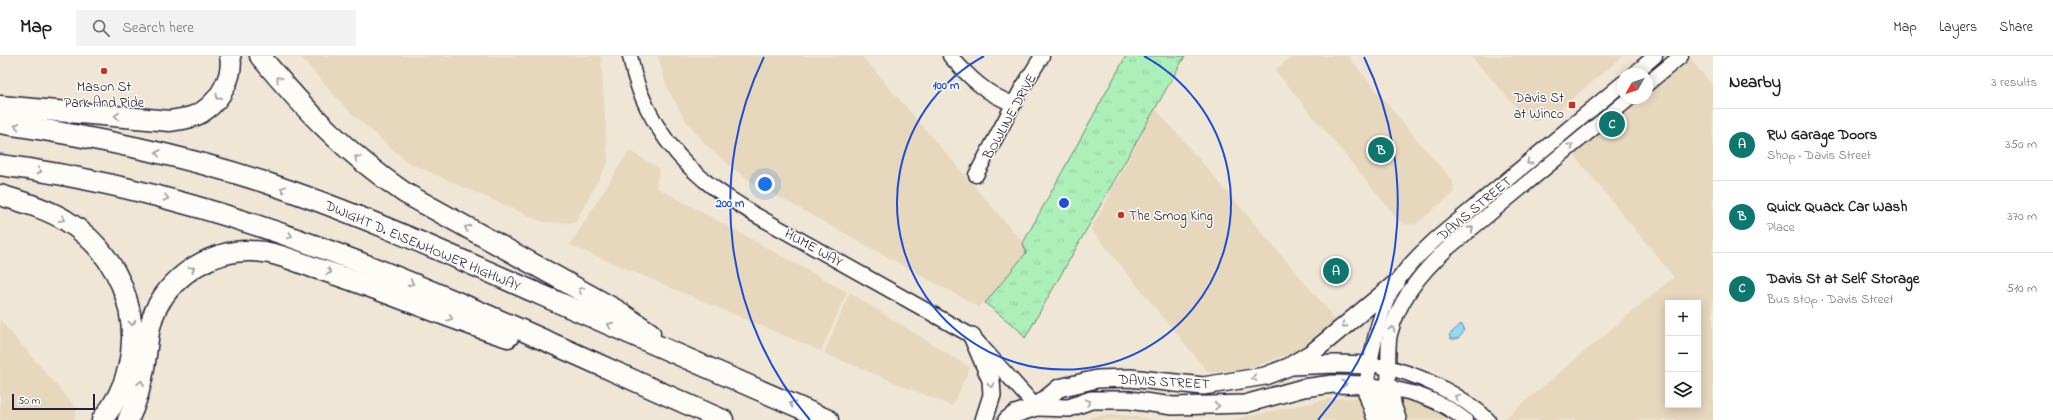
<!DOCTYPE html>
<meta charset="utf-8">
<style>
:root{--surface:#fff;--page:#f2f2f2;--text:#202124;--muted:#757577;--line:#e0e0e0;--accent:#0f766e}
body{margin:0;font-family:"Indie Flower",sans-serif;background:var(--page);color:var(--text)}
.controls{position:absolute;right:12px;bottom:12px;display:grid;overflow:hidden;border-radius:0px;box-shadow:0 2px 10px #0003}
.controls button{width:36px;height:36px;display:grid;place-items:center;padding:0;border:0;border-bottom:1px solid var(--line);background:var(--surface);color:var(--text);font:20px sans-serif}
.compass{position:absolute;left:1617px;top:12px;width:36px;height:36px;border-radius:50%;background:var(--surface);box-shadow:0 2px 10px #0003;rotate:230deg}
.scale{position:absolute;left:12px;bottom:10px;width:83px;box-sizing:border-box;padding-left:4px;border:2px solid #22223b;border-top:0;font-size:11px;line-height:14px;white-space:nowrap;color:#22223b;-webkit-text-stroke:3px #fdfcf7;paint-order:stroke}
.you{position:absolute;left:765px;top:128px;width:14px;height:14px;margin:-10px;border:3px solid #fff;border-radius:50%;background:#1a73e8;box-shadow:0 0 0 6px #1a73e833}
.badge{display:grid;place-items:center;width:26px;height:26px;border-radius:50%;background:var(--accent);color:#fff;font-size:13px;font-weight:700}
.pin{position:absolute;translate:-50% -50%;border:2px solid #fff;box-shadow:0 1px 4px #0006}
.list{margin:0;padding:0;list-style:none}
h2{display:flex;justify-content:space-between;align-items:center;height:52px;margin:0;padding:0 16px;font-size:17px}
h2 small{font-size:13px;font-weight:400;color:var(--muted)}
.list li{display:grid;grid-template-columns:26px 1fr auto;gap:12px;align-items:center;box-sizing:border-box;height:72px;padding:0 16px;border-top:1px solid var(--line)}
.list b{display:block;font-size:15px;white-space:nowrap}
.list p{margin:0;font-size:13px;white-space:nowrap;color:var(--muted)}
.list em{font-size:13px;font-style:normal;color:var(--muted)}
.icon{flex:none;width:22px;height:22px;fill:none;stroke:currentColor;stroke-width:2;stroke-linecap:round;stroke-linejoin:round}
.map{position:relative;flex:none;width:1713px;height:364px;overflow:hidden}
header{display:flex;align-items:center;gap:24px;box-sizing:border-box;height:56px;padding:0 20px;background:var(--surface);border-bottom:1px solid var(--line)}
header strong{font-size:19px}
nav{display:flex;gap:22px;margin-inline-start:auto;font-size:14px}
.search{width:280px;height:36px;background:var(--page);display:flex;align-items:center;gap:10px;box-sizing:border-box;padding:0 14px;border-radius:0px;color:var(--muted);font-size:15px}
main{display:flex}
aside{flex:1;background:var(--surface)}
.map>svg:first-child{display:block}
.built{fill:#e6d7bd;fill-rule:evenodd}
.park{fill:url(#park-tufts);stroke:#68887a}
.water{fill:url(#water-ripples);stroke:#6690ab}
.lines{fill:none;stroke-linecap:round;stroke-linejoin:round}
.minor-casing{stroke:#22223b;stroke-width:17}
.major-casing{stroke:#22223b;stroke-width:20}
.highway-casing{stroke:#22223b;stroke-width:23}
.minor{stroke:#fdfcf7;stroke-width:14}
.major{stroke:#fdfcf7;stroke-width:17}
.highway{stroke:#fdfcf7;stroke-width:20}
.oneway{stroke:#9a9aa2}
.ring{fill:none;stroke:#1d4ed8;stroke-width:2}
.poi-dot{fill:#c8321e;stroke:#fdfcf7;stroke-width:1.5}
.labels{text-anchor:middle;stroke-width:3;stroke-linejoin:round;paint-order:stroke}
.poi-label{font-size:14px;fill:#22223b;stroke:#fdfcf7}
.street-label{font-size:14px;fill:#22223b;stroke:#fdfcf7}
.centre{fill:#1d4ed8;stroke:#fdfcf7;stroke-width:2}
.ring-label{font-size:12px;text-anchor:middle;font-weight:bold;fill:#1d4ed8;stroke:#fdfcf7;stroke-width:3;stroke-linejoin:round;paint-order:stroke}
</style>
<header>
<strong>Map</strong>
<div class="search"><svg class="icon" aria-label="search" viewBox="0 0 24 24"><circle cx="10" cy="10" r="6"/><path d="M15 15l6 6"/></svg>Search here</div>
<nav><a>Map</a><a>Layers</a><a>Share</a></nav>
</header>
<main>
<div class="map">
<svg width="1713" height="364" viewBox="0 0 1713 364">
<defs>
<pattern id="park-tufts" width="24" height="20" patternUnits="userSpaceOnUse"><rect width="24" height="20" fill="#adefb8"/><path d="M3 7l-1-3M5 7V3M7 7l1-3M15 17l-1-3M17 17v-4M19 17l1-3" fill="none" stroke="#95cd9f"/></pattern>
<pattern id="water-ripples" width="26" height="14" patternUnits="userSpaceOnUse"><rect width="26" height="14" fill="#93daf5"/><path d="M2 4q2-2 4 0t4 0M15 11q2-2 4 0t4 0" fill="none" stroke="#7ebbd3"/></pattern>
</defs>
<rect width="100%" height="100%" fill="#f0e6d5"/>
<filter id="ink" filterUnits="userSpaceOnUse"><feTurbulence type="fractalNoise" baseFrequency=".025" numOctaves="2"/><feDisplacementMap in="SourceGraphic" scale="8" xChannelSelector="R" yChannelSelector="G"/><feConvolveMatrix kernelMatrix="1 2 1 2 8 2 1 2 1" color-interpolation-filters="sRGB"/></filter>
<g filter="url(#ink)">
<!-- built -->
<g class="built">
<polygon points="300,0 601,0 608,106 575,167 543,166 407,106 348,54"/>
<polygon points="658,0 862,0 1023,187 1026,197 985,246 979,251 755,128 735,114 707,90 687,66 668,34"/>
<polygon points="1293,0 1348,0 1423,91 1453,125 1454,136 1416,168 1402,168 1275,14"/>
<polygon points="1471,0 1623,0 1549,62 1534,65 1518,53"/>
<path d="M1690 2 1713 30V364H1503L1674 221 1574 99 1642 42H1647V38ZM1668 247H1698V349H1668Z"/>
<polygon points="1156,53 1329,255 1330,259 1336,266 1318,281 1295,295 1267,306 1243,313 1209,317 1091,173"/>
<polygon points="629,95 659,112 656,131 847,236 821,295 570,189"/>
<polygon points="850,237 970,312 952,350 824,297"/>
<polygon points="0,264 77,353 74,364 0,364"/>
<polygon points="1407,338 1415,341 1456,364 1231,364 1329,343"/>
<polygon points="1110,359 1123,359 1156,364 1089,364 1091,361"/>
</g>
<!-- park -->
<polygon class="park" points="1126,0 1185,0 1025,282 1019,274 985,247 1026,197 1023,187"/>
<!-- water -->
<path class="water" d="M1461 268 1464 272C1463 279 1459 284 1451 283L1449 279Z"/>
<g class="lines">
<defs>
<g id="minor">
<path d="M630 0C638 47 667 94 704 124 719 137 736 146 752 157L972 280 1036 351"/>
<path d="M950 0C969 21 987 39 1014 48"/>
<polyline points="1634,18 1655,0"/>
<polyline points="1647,28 1681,0"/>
<polyline points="976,119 1021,34 1042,0"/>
<path d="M1380 310C1415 316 1463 339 1488 364"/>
<path d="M1388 331C1389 317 1387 290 1390 278 1399 243 1422 215 1448 192L1630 42"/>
<path d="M1465 364C1437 341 1402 332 1366 329 1373 295 1377 255 1397 226 1407 210 1422 196 1436 183L1623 27"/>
</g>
<g id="major">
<polyline points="972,280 991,324 992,339 984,364"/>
<polyline points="1293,308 1313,296 1396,227"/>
<polyline points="1036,351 1069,352 1091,344 1129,344 1173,350 1245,348 1303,332 1333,328 1366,329"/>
<polyline points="1007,364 1015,358 1036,351 1059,332 1097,323 1130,322 1203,330 1265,320 1291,310 1334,308 1370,309"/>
</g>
<g id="highway">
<path d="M260 0C305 54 346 97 405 137L618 255 650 277"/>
<path d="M0 50 170 65C182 63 195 62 205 54 221 43 234 19 230 0"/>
<path d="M0 67C89 80 178 98 264 126 358 157 448 198 539 238 635 280 731 322 828 364"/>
<path d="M0 109C257 142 488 261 723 364"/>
<path d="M0 139C22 146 45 152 65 164 135 206 155 300 102 364"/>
<polyline points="1366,329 1378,364"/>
<polyline points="1388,331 1391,350 1396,364"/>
<path d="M128 364C137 346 142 326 145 306 148 287 148 268 157 251 175 217 213 194 251 195 273 195 295 205 315 212 380 232 443 261 508 281"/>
</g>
</defs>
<!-- minor casing -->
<use href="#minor" class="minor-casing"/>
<!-- major casing -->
<use href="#major" class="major-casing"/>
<!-- highway casing -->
<use href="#highway" class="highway-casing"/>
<!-- minor -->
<use href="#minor" class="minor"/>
<!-- major -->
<use href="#major" class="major"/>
<!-- highway -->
<use href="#highway" class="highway"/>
</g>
<!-- one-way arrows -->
<defs><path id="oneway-chevron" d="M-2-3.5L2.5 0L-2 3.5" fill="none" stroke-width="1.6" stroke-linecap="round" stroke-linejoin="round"/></defs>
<g class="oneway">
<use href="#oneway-chevron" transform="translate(279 23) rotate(-130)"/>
<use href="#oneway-chevron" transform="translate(218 41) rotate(129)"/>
<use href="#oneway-chevron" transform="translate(117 60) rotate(-175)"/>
<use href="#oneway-chevron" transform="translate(17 70) rotate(-172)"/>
<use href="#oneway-chevron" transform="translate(1571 90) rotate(-40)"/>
<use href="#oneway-chevron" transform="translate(158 97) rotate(-166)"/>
<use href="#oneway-chevron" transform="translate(357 102) rotate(-140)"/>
<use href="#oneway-chevron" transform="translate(1529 106) rotate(140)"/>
<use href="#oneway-chevron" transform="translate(39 115) rotate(10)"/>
<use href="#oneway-chevron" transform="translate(283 133) rotate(-161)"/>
<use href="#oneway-chevron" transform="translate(166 142) rotate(14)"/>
<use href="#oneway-chevron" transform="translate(62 163) rotate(29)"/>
<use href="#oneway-chevron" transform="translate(467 172) rotate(-151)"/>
<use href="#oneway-chevron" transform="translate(1471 173) rotate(-40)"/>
<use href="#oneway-chevron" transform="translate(290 180) rotate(21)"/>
<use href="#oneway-chevron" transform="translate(192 213) rotate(-34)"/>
<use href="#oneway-chevron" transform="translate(329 216) rotate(18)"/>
<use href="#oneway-chevron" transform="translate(411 227) rotate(23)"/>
<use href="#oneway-chevron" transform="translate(581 234) rotate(-151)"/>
<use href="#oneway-chevron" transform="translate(450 262) rotate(22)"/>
<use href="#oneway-chevron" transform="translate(132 267) rotate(86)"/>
<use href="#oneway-chevron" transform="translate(610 269) rotate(-156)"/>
<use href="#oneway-chevron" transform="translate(1344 269) rotate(140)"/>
<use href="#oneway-chevron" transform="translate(1392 273) rotate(-71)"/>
<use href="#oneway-chevron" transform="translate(1254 322) rotate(168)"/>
<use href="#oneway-chevron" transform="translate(141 327) rotate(-77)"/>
<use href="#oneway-chevron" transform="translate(1344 328)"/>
<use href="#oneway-chevron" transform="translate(991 329) rotate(81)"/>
<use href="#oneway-chevron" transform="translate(1457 341) rotate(-151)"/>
<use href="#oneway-chevron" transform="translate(1088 346) rotate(-16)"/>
<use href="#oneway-chevron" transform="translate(792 348) rotate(-156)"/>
<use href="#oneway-chevron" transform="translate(1217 350) rotate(-2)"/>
</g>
</g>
<!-- distance rings -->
<g class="ring">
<path d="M1144 0A167 167 0 1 1 984 0"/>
<path d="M810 364A334 334 0 0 1 764 1M1364 1A334 334 0 0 1 1318 364"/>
</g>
<!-- markers -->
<g class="poi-dot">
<circle cx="104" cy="15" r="4"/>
<rect x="1568" y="45" width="8" height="8" rx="2"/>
<circle cx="1121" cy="159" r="4"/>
</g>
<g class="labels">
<!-- poi labels -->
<g class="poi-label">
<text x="104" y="35">Mason St<tspan x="104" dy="16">Park And Ride</tspan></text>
<text x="1564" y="46" text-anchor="end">Davis St<tspan x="1564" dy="16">at Winco</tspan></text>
<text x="1129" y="164" text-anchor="start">The Smog King</text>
</g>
<!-- street labels -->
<g class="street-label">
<text transform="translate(1009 60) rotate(-61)" y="5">BOWLINE DRIVE</text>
<text transform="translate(1474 152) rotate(-40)" y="5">DAVIS STREET</text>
<text transform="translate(423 189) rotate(23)" y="5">DWIGHT D. EISENHOWER HIGHWAY</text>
<text transform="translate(814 191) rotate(29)" y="5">HUME WAY</text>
<text transform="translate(1164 325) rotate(3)" y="5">DAVIS STREET</text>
</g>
</g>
<circle cx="1064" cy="147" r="6" class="centre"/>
<g class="ring-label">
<text x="946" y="33">100 m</text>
<text x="730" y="151">200 m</text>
</g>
</svg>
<div class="controls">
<button>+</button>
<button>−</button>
<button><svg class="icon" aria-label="layers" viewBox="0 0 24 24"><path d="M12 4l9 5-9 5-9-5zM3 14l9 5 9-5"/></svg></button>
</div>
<svg class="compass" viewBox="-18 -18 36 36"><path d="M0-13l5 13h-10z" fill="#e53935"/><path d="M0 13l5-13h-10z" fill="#757577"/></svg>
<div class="scale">50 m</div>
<div class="you"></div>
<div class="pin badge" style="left:1336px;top:215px">A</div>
<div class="pin badge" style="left:1381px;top:94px">B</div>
<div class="pin badge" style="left:1612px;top:68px">C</div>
</div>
<aside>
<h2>Nearby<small>3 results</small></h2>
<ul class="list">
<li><span class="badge">A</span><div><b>RW Garage Doors</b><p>Shop · Davis Street</p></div><em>350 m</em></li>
<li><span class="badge">B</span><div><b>Quick Quack Car Wash</b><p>Place</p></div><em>370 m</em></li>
<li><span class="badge">C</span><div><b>Davis St at Self Storage</b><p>Bus stop · Davis Street</p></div><em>510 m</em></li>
</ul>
</aside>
</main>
